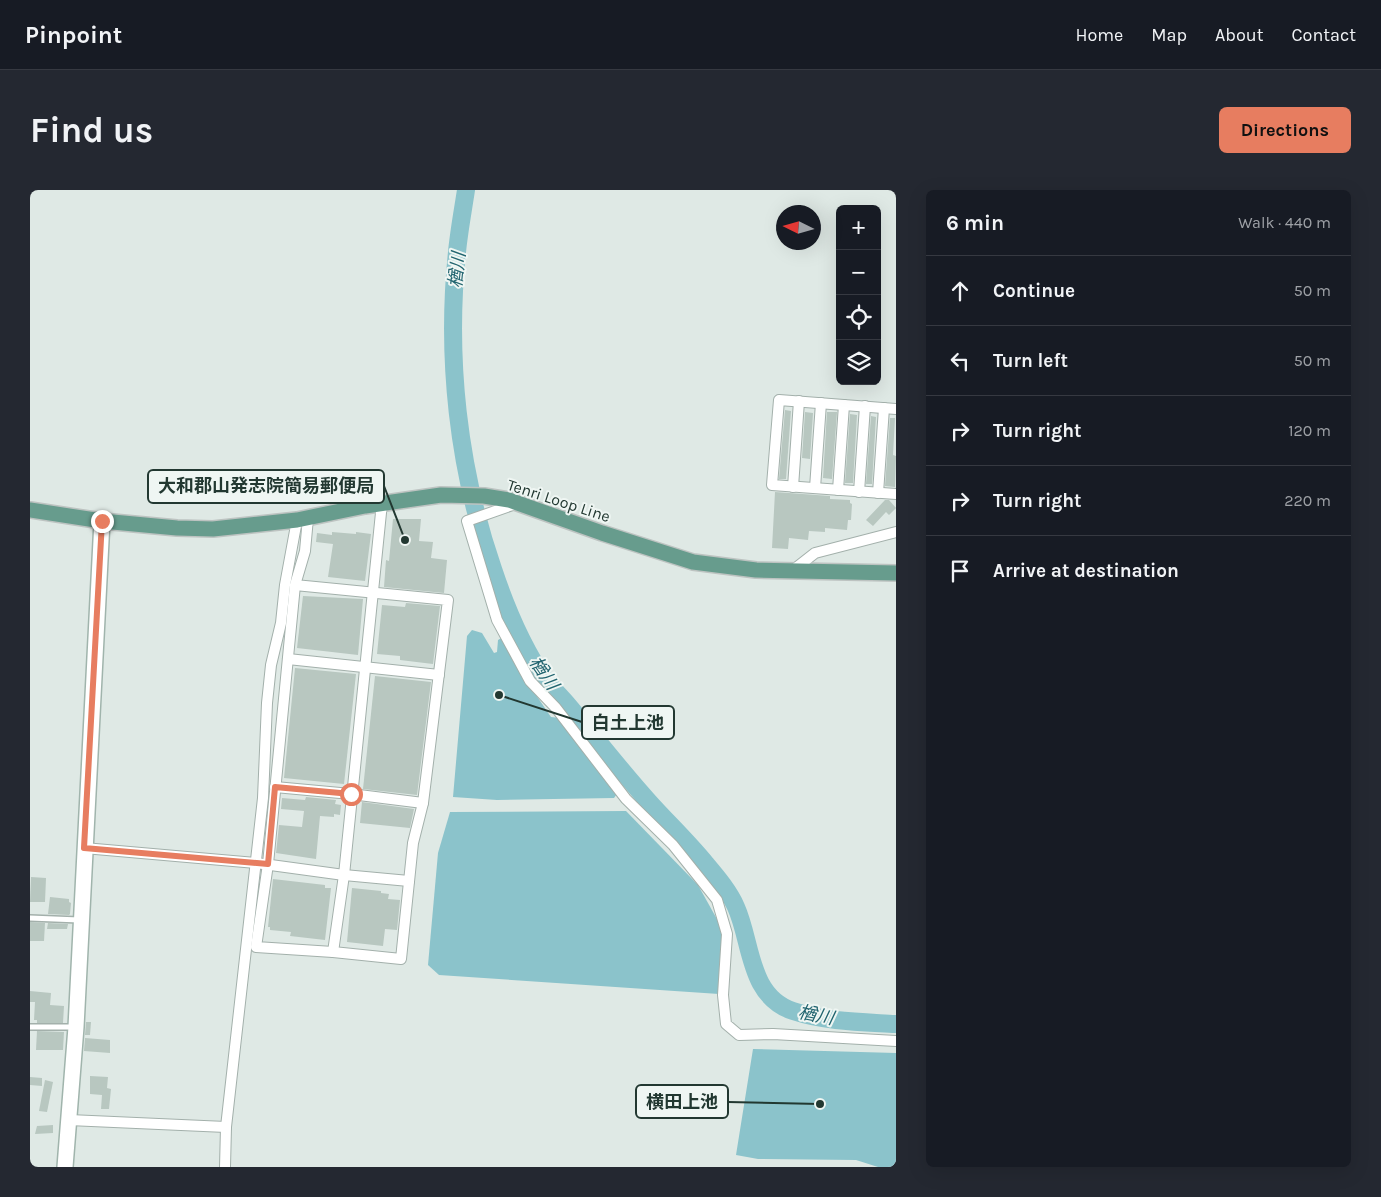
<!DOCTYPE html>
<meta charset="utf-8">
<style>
:root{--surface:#171b24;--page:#242831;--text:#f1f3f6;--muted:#9ea1a6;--line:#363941;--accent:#e77d60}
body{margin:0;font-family:Karla,"Noto Sans JP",sans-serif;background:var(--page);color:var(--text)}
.controls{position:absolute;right:15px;top:15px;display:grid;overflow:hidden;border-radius:8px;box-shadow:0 5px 20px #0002}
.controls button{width:45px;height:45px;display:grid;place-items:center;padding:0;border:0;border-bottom:1px solid var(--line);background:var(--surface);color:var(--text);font:25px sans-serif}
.compass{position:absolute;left:746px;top:15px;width:45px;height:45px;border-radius:50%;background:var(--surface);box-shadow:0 5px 20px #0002;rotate:275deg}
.stop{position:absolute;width:15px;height:15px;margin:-11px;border:4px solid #e77d60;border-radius:50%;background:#fff}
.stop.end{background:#e77d60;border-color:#fff;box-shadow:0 1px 5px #0008}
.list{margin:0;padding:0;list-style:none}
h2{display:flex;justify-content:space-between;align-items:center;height:65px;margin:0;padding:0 20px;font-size:21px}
h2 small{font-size:16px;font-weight:400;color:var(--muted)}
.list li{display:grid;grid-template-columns:32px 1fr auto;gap:15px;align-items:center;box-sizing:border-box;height:70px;padding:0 20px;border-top:1px solid var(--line)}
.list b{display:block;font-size:19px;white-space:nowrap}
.list em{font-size:16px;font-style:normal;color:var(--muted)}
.icon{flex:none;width:28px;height:28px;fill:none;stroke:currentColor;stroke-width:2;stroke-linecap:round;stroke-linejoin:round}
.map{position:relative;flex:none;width:866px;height:977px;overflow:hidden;border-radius:8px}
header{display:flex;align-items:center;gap:30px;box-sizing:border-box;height:70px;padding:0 25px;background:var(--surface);border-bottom:1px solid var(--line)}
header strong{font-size:24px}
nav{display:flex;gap:28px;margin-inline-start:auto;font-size:18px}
.intro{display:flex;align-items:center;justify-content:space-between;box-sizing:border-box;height:120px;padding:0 30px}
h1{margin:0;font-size:35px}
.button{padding:12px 22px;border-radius:8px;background:var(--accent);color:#111;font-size:18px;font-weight:700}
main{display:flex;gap:30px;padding:0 30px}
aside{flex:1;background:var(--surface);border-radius:8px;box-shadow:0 5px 20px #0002}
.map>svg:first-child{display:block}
.water{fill:#8bc3cb}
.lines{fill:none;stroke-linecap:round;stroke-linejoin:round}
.river{stroke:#8bc3cb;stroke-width:18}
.building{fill:#b8c7c0}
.lane-casing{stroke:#a3b0ab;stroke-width:8}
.street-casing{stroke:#a3b0ab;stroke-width:12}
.secondary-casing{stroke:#a0b4ac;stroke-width:18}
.primary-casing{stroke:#bdc3c1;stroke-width:18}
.lane{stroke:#fff;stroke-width:5}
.street{stroke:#fff;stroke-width:10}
.secondary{stroke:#fff;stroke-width:15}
.primary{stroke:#679c8d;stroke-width:15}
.route{stroke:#e77d60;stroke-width:6}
.labels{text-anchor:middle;stroke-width:4;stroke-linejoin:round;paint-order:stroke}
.street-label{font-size:16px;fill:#223831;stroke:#eff6f3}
.water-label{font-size:18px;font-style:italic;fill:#21646f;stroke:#eff6f3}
.leader{fill:none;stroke:#223831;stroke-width:2}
.callout-dot{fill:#223831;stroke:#eff6f3;stroke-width:2}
.callout{fill:#eff6f3;stroke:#223831;stroke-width:2}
.callout-label{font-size:18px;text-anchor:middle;font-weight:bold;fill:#223831}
</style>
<header>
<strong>Pinpoint</strong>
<nav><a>Home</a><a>Map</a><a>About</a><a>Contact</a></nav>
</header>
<div class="intro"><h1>Find us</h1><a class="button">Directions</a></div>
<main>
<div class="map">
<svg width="866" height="977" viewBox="0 0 866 977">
<rect width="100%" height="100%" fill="#dfe9e5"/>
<!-- water -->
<g class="water">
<polygon points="442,440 452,443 464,463 467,462 468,450 473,447 491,483 521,527 530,528 589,601 584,608 467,610 423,607 437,446"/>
<polygon points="596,621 668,695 693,740 689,804 409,785 398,775 408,663 420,622"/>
<polygon points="723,859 866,863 866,977 848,977 826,970 728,969 706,965"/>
</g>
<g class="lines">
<!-- river -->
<path class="river" d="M436 0C433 20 429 41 427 62 416 168 428 278 463 379 476 418 492 457 516 491 523 499 530 506 537 514 565 547 591 581 620 613 639 634 659 653 676 674 687 687 699 701 706 717 722 752 718 806 763 821 796 832 832 832 866 834"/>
</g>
<!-- building -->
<g class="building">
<polygon points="755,220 761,221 756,289 749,289"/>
<polygon points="775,222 783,223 780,269 772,268"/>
<polygon points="797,222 807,222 802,289 793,288"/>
<polygon points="820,224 827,225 823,293 815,293"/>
<polygon points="841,226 846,227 842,294 836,294"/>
<polygon points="860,228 865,228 863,265 866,266 865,297 855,296"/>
<polygon points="745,302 800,306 800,309 820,310 820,313 822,314 821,330 818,330 817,340 795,338 795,342 779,341 778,350 759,348 758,359 742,358"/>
<polygon points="855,310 859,310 866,318 859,325 856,322 843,336 836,330"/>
<polygon points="363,329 391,329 389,351 403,352 401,368 417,370 414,403 354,397 356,370 359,371"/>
<polygon points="302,342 326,344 326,342 341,344 335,391 298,387 303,354 286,352 287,343 302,345"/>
<polygon points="273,406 333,409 328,465 267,458"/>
<polygon points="376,413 410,416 403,474 370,470 370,466 347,464 352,415 375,417"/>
<polygon points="265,478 326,484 314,594 254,588"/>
<polygon points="345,486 401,492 387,605 333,599"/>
<polygon points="276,607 306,610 305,614 311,615 310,625 304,624 304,627 290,626 286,669 246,663 249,635 272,637 274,621 251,619 252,608 275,610"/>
<polygon points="332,612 384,619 380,638 330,633"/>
<polygon points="1,687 16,688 15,712 0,712"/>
<polygon points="243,689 295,695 295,698 301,698 295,750 260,746 261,742 240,740 240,737 238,737"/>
<polygon points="322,698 351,701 351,703 359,704 358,709 370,710 367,740 355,739 353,756 317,752"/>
<polygon points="20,707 39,709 39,712 41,713 40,724 39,725 18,724"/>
<polygon points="0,732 15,733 14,751 0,751"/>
<polygon points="18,733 38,734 37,739 17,739"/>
<polygon points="0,801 21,803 20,815 34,816 33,833 7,833 7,830 4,830 5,812 0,812"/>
<polygon points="56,832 61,832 60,845 55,845"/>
<polygon points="7,841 34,842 33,860 6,860"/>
<polygon points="55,848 80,850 80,863 54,861"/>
<polygon points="60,886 78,887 77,898 81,899 79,919 71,919 72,905 60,904"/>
<polygon points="0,887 12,888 12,896 0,895"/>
<polygon points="15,890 23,892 17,922 9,921"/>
<polygon points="23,935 23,943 5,944 7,936"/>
</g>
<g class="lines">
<defs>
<g id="lane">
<polyline points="0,728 49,730"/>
<polyline points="0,837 45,837"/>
</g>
<g id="street">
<polyline points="866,219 749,210 742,295 866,304"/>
<polyline points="763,297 769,211"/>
<polyline points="785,298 791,213"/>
<polyline points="808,300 814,215"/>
<polyline points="829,302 835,216"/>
<polyline points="848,303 854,218"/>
<polyline points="488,313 437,331 467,430 500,491 526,518 596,609 643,655 687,710 697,744 693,805 696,834 709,845 743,844 866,851"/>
<polyline points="762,381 785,363 866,342"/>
<polyline points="265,395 418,410 393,613 383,653 371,769 303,762 226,757 238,674 265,395 275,361 278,328"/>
<polyline points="258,469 409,485"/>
<polyline points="245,597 321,604 393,613"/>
<polyline points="54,658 226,673 314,685 379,691"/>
<polyline points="303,762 314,685 352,313"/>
<polyline points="39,930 196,937"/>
<polyline points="195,977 196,937 233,608 237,513 241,475 251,433 255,395 267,330"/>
</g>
<polyline id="secondary" points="35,977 46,837 72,331"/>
<polyline id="primary" points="0,320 72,331 147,338 183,339 267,330 335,316 411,305 454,306 479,310 572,343 663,372 726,380 866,383"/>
</defs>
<!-- lane casing -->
<use href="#lane" class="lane-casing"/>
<!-- street casing -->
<use href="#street" class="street-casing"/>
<!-- secondary casing -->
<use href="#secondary" class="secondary-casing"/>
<!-- primary casing -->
<use href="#primary" class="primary-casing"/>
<!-- lane -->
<use href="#lane" class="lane"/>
<!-- street -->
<use href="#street" class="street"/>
<!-- secondary -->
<use href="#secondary" class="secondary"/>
<!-- primary -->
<use href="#primary" class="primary"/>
</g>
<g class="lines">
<!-- route -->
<polyline class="route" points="72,331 54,658 238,674 245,597 321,604"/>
</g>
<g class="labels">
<!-- street labels -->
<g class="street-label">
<text transform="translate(529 310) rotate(18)" y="6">Tenri Loop Line</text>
</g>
<!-- water labels -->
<g class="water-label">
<text transform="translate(427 80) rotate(-84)" y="6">楢川</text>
<text transform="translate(514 483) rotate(55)" y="6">楢川</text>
<text transform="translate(786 825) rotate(11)" y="6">楢川</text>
</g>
</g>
<!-- callouts -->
<path class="leader" d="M375 350L354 296M469 505L552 532M790 914L698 912"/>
<g class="callout-dot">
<circle cx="375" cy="350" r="5"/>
<circle cx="469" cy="505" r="5"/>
<circle cx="790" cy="914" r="5"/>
</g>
<g class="callout">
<rect x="118" y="280" width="236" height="33" rx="5"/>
<rect x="552" y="516" width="92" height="33" rx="5"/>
<rect x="606" y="895" width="92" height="33" rx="5"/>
</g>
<g class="callout-label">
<text x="236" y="302">大和郡山発志院簡易郵便局</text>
<text x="598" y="539">白土上池</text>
<text x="652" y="918">横田上池</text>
</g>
</svg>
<div class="controls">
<button>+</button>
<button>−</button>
<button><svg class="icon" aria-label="locate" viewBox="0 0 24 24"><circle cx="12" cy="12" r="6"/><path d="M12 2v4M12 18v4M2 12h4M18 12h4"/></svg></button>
<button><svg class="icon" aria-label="layers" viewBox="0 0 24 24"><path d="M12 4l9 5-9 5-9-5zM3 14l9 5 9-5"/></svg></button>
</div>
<svg class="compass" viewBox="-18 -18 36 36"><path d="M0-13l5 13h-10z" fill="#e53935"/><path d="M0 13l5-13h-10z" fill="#9ea1a6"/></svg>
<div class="stop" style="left:321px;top:604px"></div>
<div class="stop end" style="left:72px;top:331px"></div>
</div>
<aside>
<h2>6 min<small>Walk · 440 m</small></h2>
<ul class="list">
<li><svg class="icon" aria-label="ahead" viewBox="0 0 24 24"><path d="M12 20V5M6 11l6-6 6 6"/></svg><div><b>Continue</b></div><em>50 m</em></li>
<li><svg class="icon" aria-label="left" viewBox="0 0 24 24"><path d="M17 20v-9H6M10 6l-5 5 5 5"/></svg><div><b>Turn left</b></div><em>50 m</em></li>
<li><svg class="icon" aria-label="right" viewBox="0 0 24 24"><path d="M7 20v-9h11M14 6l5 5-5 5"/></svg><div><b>Turn right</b></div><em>120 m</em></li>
<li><svg class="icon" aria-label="right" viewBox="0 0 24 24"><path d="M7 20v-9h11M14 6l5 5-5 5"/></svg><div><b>Turn right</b></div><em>220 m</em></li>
<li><svg class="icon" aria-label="arrive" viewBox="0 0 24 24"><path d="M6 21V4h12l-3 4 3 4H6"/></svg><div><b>Arrive at destination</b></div></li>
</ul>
</aside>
</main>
